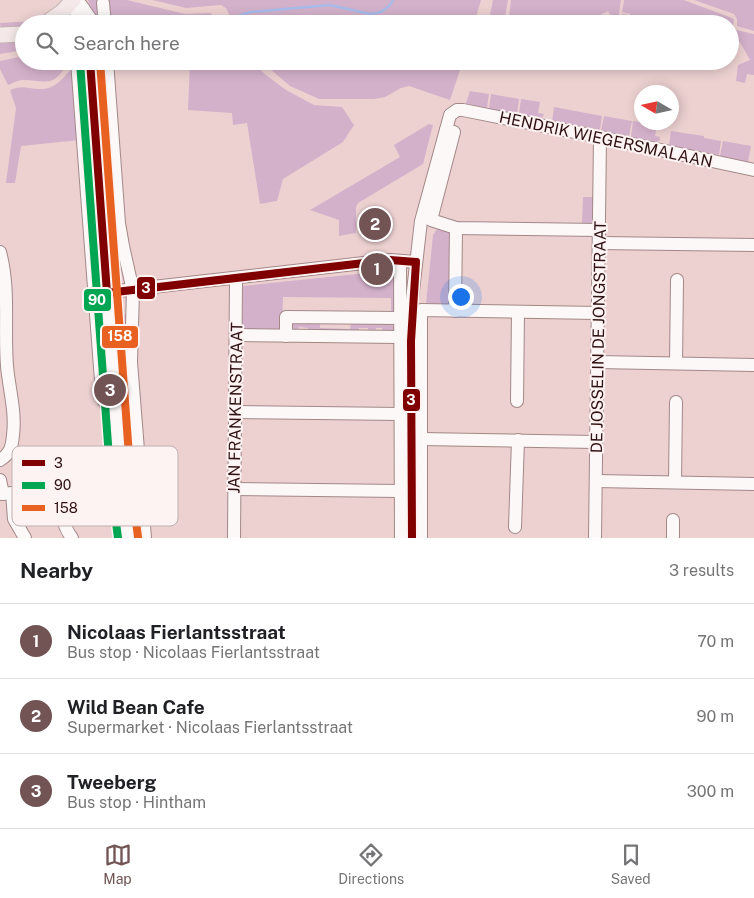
<!DOCTYPE html>
<meta charset="utf-8">
<style>
:root{--surface:#fff;--page:#f2f2f2;--text:#202124;--muted:#757577;--line:#e0e0e0;--accent:#725454}
body{margin:0;font-family:"Public Sans",sans-serif;background:var(--page);color:var(--text)}
.compass{position:absolute;left:634px;top:85px;width:45px;height:45px;border-radius:50%;background:var(--surface);box-shadow:0 2px 12px #0003;rotate:279deg}
.you{position:absolute;left:460px;top:296px;width:18px;height:18px;margin:-12px;border:4px solid #fff;border-radius:50%;background:#1a73e8;box-shadow:0 0 0 8px #1a73e833}
.badge{display:grid;place-items:center;width:32px;height:32px;border-radius:50%;background:var(--accent);color:#fff;font-size:16px;font-weight:700}
.pin{position:absolute;translate:-50% -50%;border:2px solid #fff;box-shadow:0 1px 5px #0006}
.list{margin:0;padding:0;list-style:none}
h2{display:flex;justify-content:space-between;align-items:center;height:65px;margin:0;padding:0 20px;font-size:21px}
h2 small{font-size:16px;font-weight:400;color:var(--muted)}
.list li{display:grid;grid-template-columns:32px 1fr auto;gap:15px;align-items:center;box-sizing:border-box;height:75px;padding:0 20px;border-top:1px solid var(--line)}
.list b{display:block;font-size:19px;white-space:nowrap}
.list p{margin:0;font-size:16px;white-space:nowrap;color:var(--muted)}
.list em{font-size:16px;font-style:normal;color:var(--muted)}
.icon{flex:none;width:28px;height:28px;fill:none;stroke:currentColor;stroke-width:2;stroke-linecap:round;stroke-linejoin:round}
.map{position:relative;flex:none;width:754px;height:538px;overflow:hidden}
.search{position:absolute;background:var(--surface);box-shadow:0 2px 12px #0003;left:15px;right:15px;top:15px;height:55px;display:flex;align-items:center;gap:12px;box-sizing:border-box;padding:0 18px;border-radius:28px;color:var(--muted);font-size:19px}
.sheet{height:290px;background:var(--surface)}
nav{display:flex;justify-content:space-around;align-items:center;box-sizing:border-box;height:70px;border-top:1px solid var(--line);background:var(--surface);font-size:14px;color:var(--muted)}
nav a{display:grid;justify-items:center;gap:2px}
nav .on{color:var(--accent)}
.map>svg:first-child{display:block}
.green{fill:#d4b1cb}
.lines{fill:none;stroke-linecap:round;stroke-linejoin:round}
.stream{stroke:#a8bbea;stroke-width:2.5}
.minor-casing{stroke:#a38888;stroke-width:14}
.major-casing{stroke:#c3b2b2;stroke-width:17}
.minor{stroke:#fcf8f8;stroke-width:12}
.major{stroke:#f4e8e8;stroke-width:15}
.bus-1-casing{stroke:#fdf3f3;stroke-width:11}
.bus-2-casing{stroke:#fdf3f3;stroke-width:11}
.bus-3-casing{stroke:#fdf3f3;stroke-width:11}
.bus-1{stroke:#800000;stroke-width:8}
.bus-2{stroke:#00a651;stroke-width:8}
.bus-3{stroke:#e86121;stroke-width:8}
.labels{text-anchor:middle;stroke-width:4;stroke-linejoin:round;paint-order:stroke}
.street-label{font-size:16px;fill:#2f1111;stroke:#fdf3f3}
.key{fill:#fdf3f3;stroke:#bfafaf;stroke-width:1}
.key-label{font-size:14px;fill:#2f1111}
.line-badge{stroke:#fdf3f3;stroke-width:2}
.badge-label{font-size:14px;text-anchor:middle;font-weight:bold;fill:#fff}
</style>
<div class="map">
<svg width="754" height="538" viewBox="0 0 754 538">
<rect width="100%" height="100%" fill="#edd1d1"/>
<!-- green -->
<g class="green">
<polygon points="88,0 101,0 100,24 91,10"/>
<polygon points="109,0 127,0 185,14 210,13 223,24 111,24"/>
<polygon points="152,0 481,0 474,24 234,24 226,8 221,5 186,8"/>
<polygon points="493,0 508,0 504,24 488,24"/>
<polygon points="511,0 621,0 618,20 614,22 608,11 583,24 541,24 516,20 515,24 508,24"/>
<polygon points="624,0 684,0 732,18 734,20 730,39 730,24 623,24 622,14 630,15 631,14 622,12"/>
<polygon points="694,0 754,0 754,31 737,26 737,19 734,14"/>
<polygon points="50,12 39,24 24,24 24,28 1,29 0,23 35,21"/>
<polygon points="736,30 754,34 754,75 747,74 745,83 736,81 738,65 750,60 740,42 735,45 733,44"/>
<polygon points="24,39 24,50 0,54 0,40"/>
<path d="M24 56V61H60L65 64V67C53 88 43 80 23 80 18 80 13 83 8 85L0 69V61Z"/>
<polygon points="209,61 251,61 266,75 286,90 314,105 342,107 354,125 343,142 283,179 277,201 260,204 247,123 233,125 232,113 188,110 190,62 209,63"/>
<polygon points="261,61 463,61 450,100 409,86 401,88 385,97 374,99 319,99 290,86"/>
<polygon points="102,63 112,203 110,203 100,66"/>
<path d="M71 69 80 140 21 146 15 183H6L16 108 10 90C23 85 25 88 38 89 54 90 62 80 71 69Z"/>
<polygon points="470,91 489,94 487,108 479,107 475,109 465,106"/>
<polygon points="491,94 519,99 517,114 489,109"/>
<path d="M521 99 540 102 538 113 544 114C542 120 538 119 533 120L530 117 519 114Z"/>
<polygon points="554,107 602,116 600,130 570,124 567,127 552,123"/>
<polygon points="604,116 632,121 629,136 601,131"/>
<polygon points="633,121 657,124 655,136 660,137 660,140 654,144 644,142 642,139 631,137"/>
<polygon points="429,124 433,125 423,164 358,203 356,207 356,233 339,236 339,220 310,210 400,157 394,145"/>
<polygon points="671,131 704,136 704,138 721,141 719,155 693,150 690,152 669,146"/>
<polygon points="723,141 751,146 748,162 720,156"/>
<polygon points="583,197 593,197 593,223 582,223"/>
<polygon points="113,227 116,227 125,270 116,270"/>
<polygon points="438,228 452,231 451,298 449,305 426,304 433,235"/>
<polygon points="395,270 394,311 391,312 391,298 283,297 282,335 242,335 243,286"/>
<polygon points="130,314 136,462 131,462 120,315"/>
<polygon points="291,322 320,322 320,328 350,329 351,323 392,323 394,328 392,332 382,334 382,328 376,328 375,334 369,334 368,328 359,328 358,334 309,333 308,328 299,327 298,333 292,331"/>
</g>
<g class="lines">
<!-- stream -->
<polyline class="stream" points="236,17 250,12 330,5 370,14 381,12 389,6 393,0"/>
<defs>
<g id="minor">
<polyline points="72,3 81,5 94,24"/>
<polyline points="72,3 76,12 84,24"/>
<polyline points="103,3 105,24"/>
<polyline points="77,61 102,394 104,401 115,400"/>
<polyline points="90,61 121,484 128,538"/>
<polyline points="107,61 119,223 123,246 133,291 131,362 145,538"/>
<polyline points="446,130 454,132 431,220 456,228 599,230"/>
<polyline points="599,243 754,245"/>
<path d="M0 252C10 289 4 329 7 366 9 389 16 412 13 435 12 447 10 454 0 460"/>
<polyline points="400,261 401,538"/>
<polyline points="100,293 390,260 416,262"/>
<polyline points="455,311 456,228"/>
<polyline points="236,335 399,337"/>
<polyline points="286,336 286,317 399,318"/>
<polyline points="598,362 754,365"/>
<polyline points="676,363 677,280"/>
<polyline points="517,401 518,312"/>
<polyline points="235,412 400,414"/>
<polyline points="421,439 596,442"/>
<polyline points="0,480 3,494"/>
<polyline points="596,481 754,484"/>
<polyline points="675,482 676,402"/>
<path d="M61 489C62 509 60 522 72 538"/>
<polyline points="234,489 400,491"/>
<polyline points="12,493 14,519 25,538"/>
<polyline points="0,494 129,484"/>
<polyline points="515,527 518,440"/>
<polyline points="234,538 236,279"/>
<polyline points="412,538 411,341 412,300 421,221 450,115 457,110 463,110 600,137 754,170"/>
<polyline points="421,538 421,310 598,313"/>
<polyline points="595,538 600,137"/>
<polyline points="673,538 673,520"/>
</g>
<g id="major">
<polyline points="45,24 62,12 73,0"/>
<polyline points="0,35 24,34"/>
</g>
</defs>
<!-- minor casing -->
<use href="#minor" class="minor-casing"/>
<!-- major casing -->
<use href="#major" class="major-casing"/>
<!-- minor -->
<use href="#minor" class="minor"/>
<!-- major -->
<use href="#major" class="major"/>
<defs>
<g id="bus-1">
<polyline points="90,61 107,293 390,260 416,262"/>
<polyline points="412,538 411,341 416,262"/>
</g>
<polyline id="bus-2" points="80,62 111,485 118,538"/>
<polyline id="bus-3" points="100,61 131,483 138,537"/>
</defs>
<!-- bus-1 casing -->
<use href="#bus-1" class="bus-1-casing"/>
<!-- bus-2 casing -->
<use href="#bus-2" class="bus-2-casing"/>
<!-- bus-3 casing -->
<use href="#bus-3" class="bus-3-casing"/>
<!-- bus-1 -->
<use href="#bus-1" class="bus-1"/>
<!-- bus-2 -->
<use href="#bus-2" class="bus-2"/>
<!-- bus-3 -->
<use href="#bus-3" class="bus-3"/>
</g>
<g class="labels">
<!-- street labels -->
<g class="street-label">
<text transform="translate(606 139) rotate(12)" y="6">HENDRIK WIEGERSMALAAN</text>
<text transform="translate(598 337) rotate(-89)" y="6">DE JOSSELIN DE JONGSTRAAT</text>
<text transform="translate(235 408) rotate(-89)" y="6">JAN FRANKENSTRAAT</text>
</g>
</g>
<!-- legend -->
<rect x="12" y="446" width="166" height="80" rx="8" class="key"/>
<rect x="22" y="460" width="23" height="6" fill="#800000"/>
<rect x="22" y="482" width="23" height="7" fill="#00a651"/>
<rect x="22" y="505" width="23" height="6" fill="#e86121"/>
<g class="key-label">
<text x="54" y="468">3</text>
<text x="54" y="490">90</text>
<text x="54" y="513">158</text>
</g>
<g class="line-badge">
<rect x="136" y="276" width="20" height="24" rx="5" fill="#800000"/>
<rect x="83" y="288" width="29" height="24" rx="5" fill="#00a651"/>
<rect x="101" y="325" width="38" height="24" rx="5" fill="#e86121"/>
<rect x="402" y="388" width="19" height="24" rx="5" fill="#800000"/>
</g>
<g class="badge-label">
<text x="146" y="293">3</text>
<text x="97" y="305">90</text>
<text x="120" y="341">158</text>
<text x="411" y="405">3</text>
</g>
</svg>
<svg class="compass" viewBox="-18 -18 36 36"><path d="M0-13l5 13h-10z" fill="#e53935"/><path d="M0 13l5-13h-10z" fill="#757577"/></svg>
<div class="you"></div>
<div class="pin badge" style="left:377px;top:269px">1</div>
<div class="pin badge" style="left:375px;top:224px">2</div>
<div class="pin badge" style="left:110px;top:390px">3</div>
<div class="search"><svg class="icon" aria-label="search" viewBox="0 0 24 24"><circle cx="10" cy="10" r="6"/><path d="M15 15l6 6"/></svg>Search here</div>
</div>
<section class="sheet">
<h2>Nearby<small>3 results</small></h2>
<ul class="list">
<li><span class="badge">1</span><div><b>Nicolaas Fierlantsstraat</b><p>Bus stop · Nicolaas Fierlantsstraat</p></div><em>70 m</em></li>
<li><span class="badge">2</span><div><b>Wild Bean Cafe</b><p>Supermarket · Nicolaas Fierlantsstraat</p></div><em>90 m</em></li>
<li><span class="badge">3</span><div><b>Tweeberg</b><p>Bus stop · Hintham</p></div><em>300 m</em></li>
</ul>
</section>
<nav>
<a class="on"><svg class="icon" aria-label="map" viewBox="0 0 24 24"><path d="M3 6l6-2 6 2 6-2v14l-6 2-6-2-6 2zM9 4v14M15 6v14"/></svg>Map</a>
<a><svg class="icon" aria-label="directions" viewBox="0 0 24 24"><path d="M12 3l9 9-9 9-9-9zM9 14v-3h6M13 9l2 2-2 2"/></svg>Directions</a>
<a><svg class="icon" aria-label="saved" viewBox="0 0 24 24"><path d="M7 4h10v16l-5-4-5 4z"/></svg>Saved</a>
</nav>
